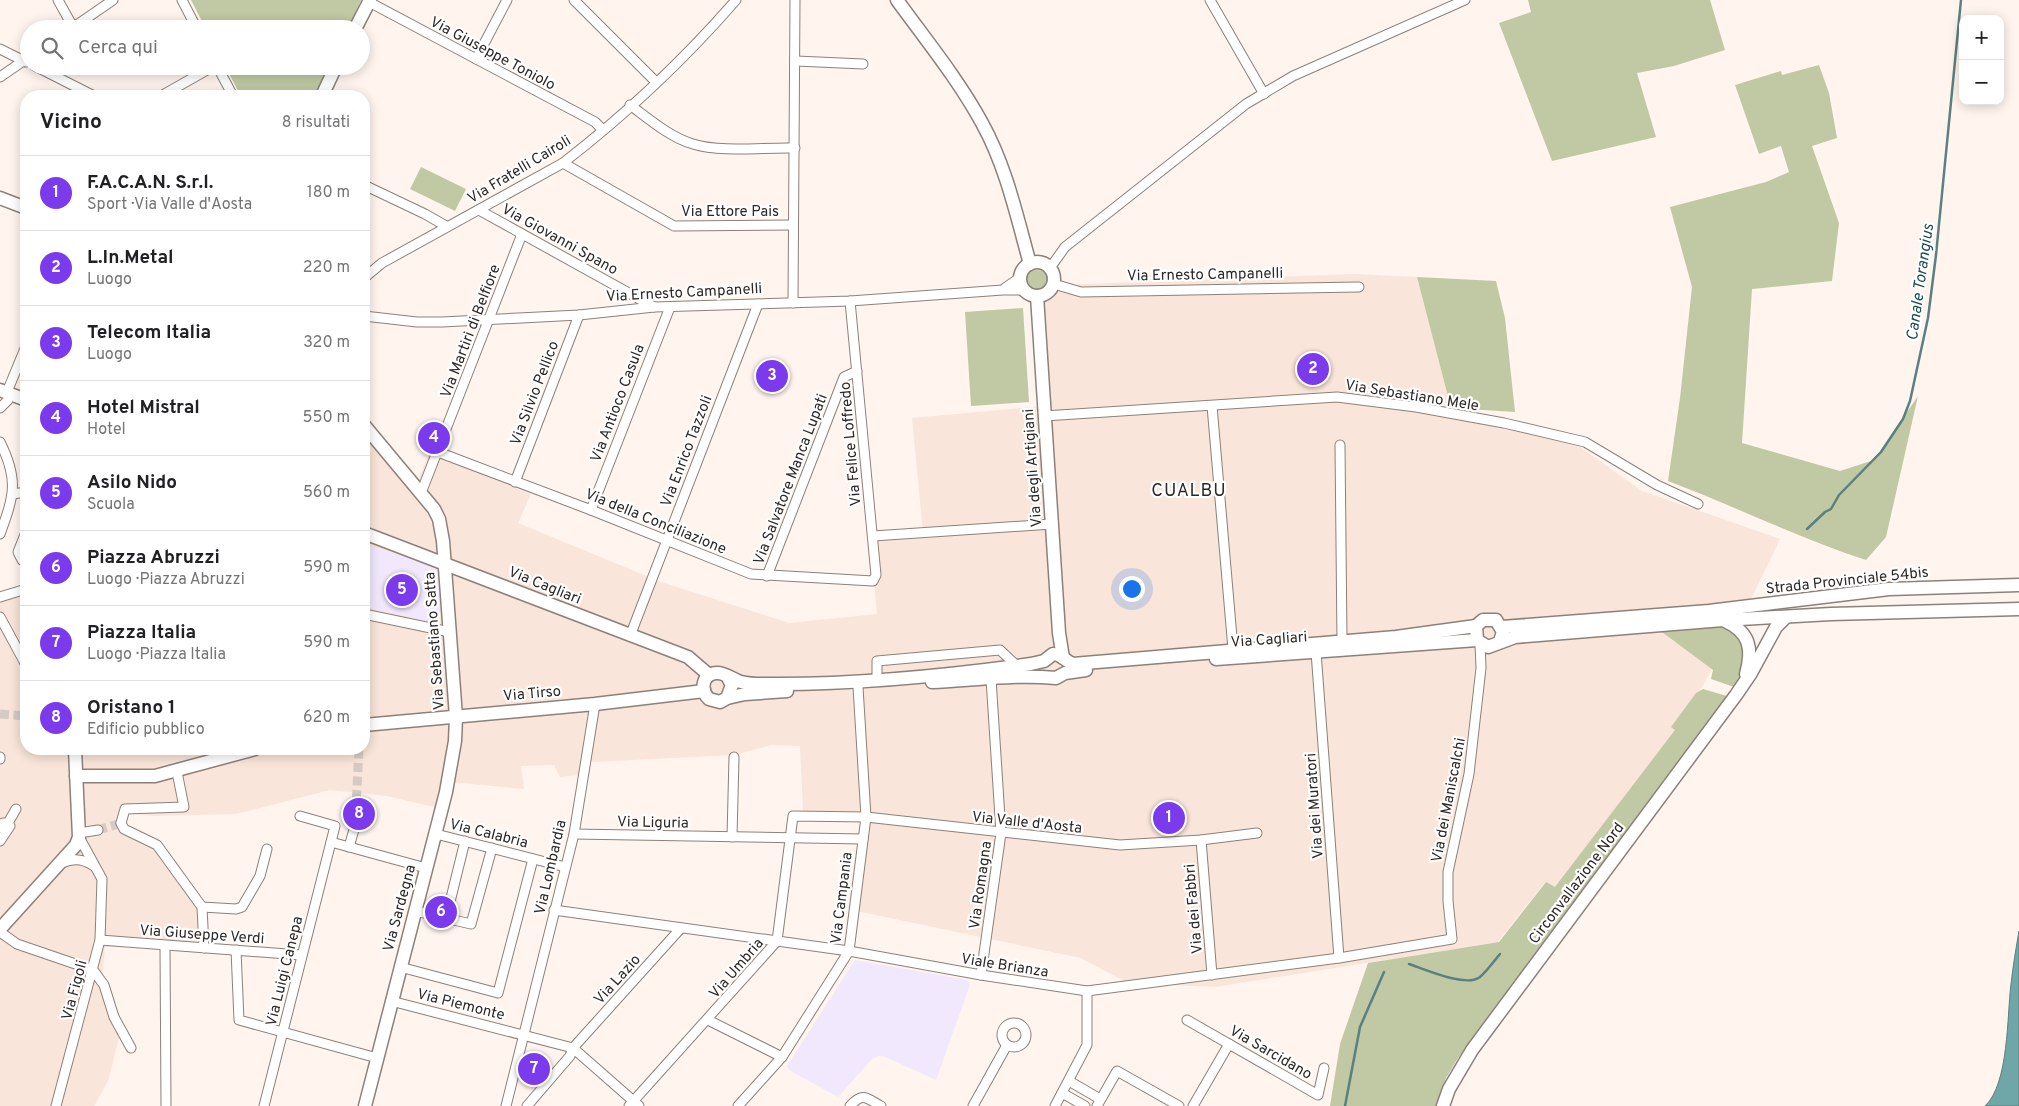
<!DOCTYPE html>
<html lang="it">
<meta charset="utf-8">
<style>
:root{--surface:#fff;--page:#f6f6f6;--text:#202124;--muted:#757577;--line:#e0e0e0;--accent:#7c3aed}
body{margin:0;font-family:Overpass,sans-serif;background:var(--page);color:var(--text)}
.controls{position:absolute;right:15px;top:15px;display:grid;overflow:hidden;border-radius:10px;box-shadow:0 2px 12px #0003}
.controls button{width:45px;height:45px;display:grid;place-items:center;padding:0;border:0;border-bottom:1px solid var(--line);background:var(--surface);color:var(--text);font:25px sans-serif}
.you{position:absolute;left:1131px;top:588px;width:18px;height:18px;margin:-12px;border:4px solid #fff;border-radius:50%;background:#1a73e8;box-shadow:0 0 0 8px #1a73e833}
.badge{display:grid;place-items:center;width:32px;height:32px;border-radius:50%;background:var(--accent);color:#fff;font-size:16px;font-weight:700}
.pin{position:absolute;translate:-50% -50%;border:2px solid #fff;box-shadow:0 1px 5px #0006}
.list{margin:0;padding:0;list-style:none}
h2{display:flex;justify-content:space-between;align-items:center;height:65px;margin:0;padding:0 20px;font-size:21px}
h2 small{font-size:16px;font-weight:400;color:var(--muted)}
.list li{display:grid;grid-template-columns:32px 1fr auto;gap:15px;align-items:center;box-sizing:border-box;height:75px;padding:0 20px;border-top:1px solid var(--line)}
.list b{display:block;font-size:19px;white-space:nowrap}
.list p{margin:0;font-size:16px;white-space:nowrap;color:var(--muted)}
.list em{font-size:16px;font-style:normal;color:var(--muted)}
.icon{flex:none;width:28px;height:28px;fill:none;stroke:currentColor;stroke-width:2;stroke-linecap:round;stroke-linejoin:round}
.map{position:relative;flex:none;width:2019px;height:1106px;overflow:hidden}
.search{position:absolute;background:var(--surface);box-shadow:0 2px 12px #0003;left:20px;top:20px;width:350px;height:55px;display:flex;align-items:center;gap:12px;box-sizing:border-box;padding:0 18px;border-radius:28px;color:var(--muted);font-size:19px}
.panel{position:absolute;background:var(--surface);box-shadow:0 2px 12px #0003;left:20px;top:90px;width:350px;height:665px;border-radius:20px}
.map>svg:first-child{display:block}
.built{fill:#f9e5d9}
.education{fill:#f1e8fd}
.green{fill:#c0c9a3}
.water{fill:#6fa6a8;stroke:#5b8081}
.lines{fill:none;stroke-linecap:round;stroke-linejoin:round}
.stream{stroke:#5b8081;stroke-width:2.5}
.street-tunnel{stroke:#d5cbc6;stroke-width:9;stroke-dasharray:9 4.5;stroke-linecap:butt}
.street-casing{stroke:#8c817a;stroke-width:11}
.secondary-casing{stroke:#8c817a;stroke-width:15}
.street{stroke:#fff;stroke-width:9}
.secondary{stroke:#fff;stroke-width:12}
.labels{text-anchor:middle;stroke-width:4.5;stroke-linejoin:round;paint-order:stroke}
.street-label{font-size:15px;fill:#2d2825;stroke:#fff}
.water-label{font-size:16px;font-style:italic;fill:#1d4f51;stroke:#fff}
.quarter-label{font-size:18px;letter-spacing:1px;fill:#2d2825;stroke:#fff}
</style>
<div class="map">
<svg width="2019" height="1106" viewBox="0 0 2019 1106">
<rect width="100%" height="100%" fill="#fff4ee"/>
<!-- built -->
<polygon class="built" points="1354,274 1417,277 1451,408 1580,447 1642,491 1780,539 1753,595 1677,732 1557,889 1545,882 1498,942 1215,987 1128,983 1081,958 852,910 867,818 803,811 800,746 771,745 734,755 591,762 589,774 560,777 554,765 521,766 524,789 451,782 438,808 387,796 330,790 236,814 154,816 124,813 127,826 176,861 192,885 201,926 196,946 105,947 102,982 119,1038 108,1081 94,1106 0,1106 0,601 26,592 26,749 364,749 364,448 381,438 418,479 429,454 531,494 518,523 661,582 789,623 877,614 870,536 923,533 912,418 1043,406 1034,286"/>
<!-- education -->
<g class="education">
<polygon points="368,545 436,566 439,572 440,620 431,622 364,607 364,556"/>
<polygon points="855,960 967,980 970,985 936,1080 883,1056 878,1056 872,1059 838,1097 789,1070 787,1066"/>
</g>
<!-- green -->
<g class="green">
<polygon points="191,0 361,0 348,29 206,29"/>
<polygon points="1528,0 1710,0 1725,50 1674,66 1637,73 1656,137 1552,161 1499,23 1531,12"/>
<path d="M1819 65 1829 93 1837 138 1812 146 1839 223 1832 281 1752 289 1742 443 1840 471 1874 460 1918 396 1886 537 1866 560C1799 538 1734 506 1668 481L1680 398 1692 287 1670 207 1766 182 1789 172 1781 146 1759 154 1735 85 1781 71 1782 75Z"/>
<polygon points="225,66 330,66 316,96 241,96"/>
<polygon points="421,167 466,189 455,211 410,189"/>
<circle cx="1037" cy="282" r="12"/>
<polygon points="1417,277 1496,281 1505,318 1515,412 1451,408"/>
<polygon points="1023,308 1029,402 971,406 965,312"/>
<path d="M1721 625C1726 627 1732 628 1736 632 1751 644 1745 675 1734 687L1711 679 1713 670 1658 629Z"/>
<polygon points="1703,689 1727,696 1574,905 1458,1058 1446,1078 1436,1106 1330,1106 1340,1044 1368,963 1499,942 1546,882 1555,887 1675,730 1671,727 1696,693"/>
</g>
<!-- water -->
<path class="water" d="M2019 931V1106H1985C2009 1084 2007 1015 2011 984 2013 966 2016 948 2019 931Z"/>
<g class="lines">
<!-- stream -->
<g class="stream">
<polyline points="1807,529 1825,512 1831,509 1839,495 1881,452 1903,419 1910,401 1928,318 1936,255 1961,0"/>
<path d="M1409 964C1424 969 1466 988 1480 977 1487 971 1494 961 1500 954"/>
<polyline points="1345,1106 1360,1027 1384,972"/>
</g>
<!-- street-tunnel -->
<g class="street-tunnel">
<polyline points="0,714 26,716"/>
<polyline points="355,826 359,749"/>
<polyline points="98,830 118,824"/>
</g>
<defs>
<g id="street">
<polyline points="58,0 73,27"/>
<polyline points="182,0 197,29"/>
<polyline points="574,0 656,82"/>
<polyline points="1210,0 1264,94"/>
<polyline points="369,2 595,122 603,130"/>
<polyline points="71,29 113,0"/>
<polyline points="0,49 26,62"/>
<polyline points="476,59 507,0"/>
<polyline points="796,61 863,64"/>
<polyline points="35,66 94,96"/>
<polyline points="217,66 233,96"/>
<polyline points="0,77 29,57"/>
<polyline points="161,96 214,66"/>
<path d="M630 105C649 119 671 138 693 144 722 153 764 147 795 148"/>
<polyline points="563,163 674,226 793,225"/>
<polyline points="364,185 425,214 446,226"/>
<polyline points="479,210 654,307"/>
<polyline points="1050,268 1065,247 1246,104 1293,76 1465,0"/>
<path d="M364 278 382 263 563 163C625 115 684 60 736 0"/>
<polyline points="1054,284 1081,292 1359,287"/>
<polyline points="1005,288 1021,277"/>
<polyline points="793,303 795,0"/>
<polyline points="364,316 417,322 442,322 579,315 654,307 850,301 1003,290 1025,290"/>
<polyline points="7,392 26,346"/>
<polyline points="1212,406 1233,649"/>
<polyline points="0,408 8,400 10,394"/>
<polyline points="1044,416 1337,397 1416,407 1504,423 1585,442 1657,485 1698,504"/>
<path d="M0 442C19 480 14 496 0 534"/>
<polyline points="1340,445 1342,640"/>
<polyline points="438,452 591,510 751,574 873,581 876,575 850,301"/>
<polyline points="515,482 579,315"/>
<polyline points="421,493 522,234"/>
<polyline points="13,494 26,492"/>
<polyline points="591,510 670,307"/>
<polyline points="26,532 18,552 22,560 26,559"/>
<polyline points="873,536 1052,524"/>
<polyline points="364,545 367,534"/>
<polyline points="767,576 844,377 857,371"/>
<polyline points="0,597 26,589"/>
<polyline points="364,614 450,632"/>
<polyline points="0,617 26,665"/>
<polyline points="630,636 758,304"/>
<polyline points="1316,652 1339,958"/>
<polyline points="877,679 877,661 1000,650 1017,666"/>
<polyline points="0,757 0,759"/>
<polyline points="300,816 335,826 331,842"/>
<polyline points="121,823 124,829 157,845 202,907 204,948"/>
<polyline points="121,823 125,809 184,807 177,772"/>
<polyline points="0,828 3,823 8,823"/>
<polyline points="79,833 98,830"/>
<polyline points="436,834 565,867"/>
<polyline points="574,834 863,839"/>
<polyline points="732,837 734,757"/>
<polyline points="1201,840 1212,975"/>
<polyline points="0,841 10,826 8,823 16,809"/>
<polyline points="349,847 355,826"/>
<path d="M62 863C72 858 84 859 94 866"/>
<polyline points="202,907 236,909 242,907 260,876 267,849"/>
<polyline points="554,910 849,951 981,975 1087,991 1339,958 1452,939 1448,901 1448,872 1469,774 1481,668 1480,644"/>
<polyline points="415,911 471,924 492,848"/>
<polyline points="446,918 465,841"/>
<polyline points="0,932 17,944 93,970 104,985 114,1017 131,1048"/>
<polyline points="100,940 301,955"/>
<polyline points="165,946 166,1105"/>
<polyline points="236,950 239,1020 377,1058"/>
<polyline points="400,967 498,993 533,859"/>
<polyline points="981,975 1001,833 991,679"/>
<polyline points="391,1001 573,1048 639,1106"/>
<polyline points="708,1020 782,1057"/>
<polyline points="1187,1020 1318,1095 1324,1068"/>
<circle cx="1014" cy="1035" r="12"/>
<polyline points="1069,1081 1100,1099"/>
<polyline points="1062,1093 1085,1106"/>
<polyline points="56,1106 100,940 102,879 79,837"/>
<polyline points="264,1106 331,842 426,868"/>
<polyline points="506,1106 574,834 595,704"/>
<polyline points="527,1106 570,1056 573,1048 681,928"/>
<polyline points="629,1106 777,941 793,816 866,817 1120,845 1201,840 1257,833"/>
<polyline points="738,1106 782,1057 849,951 866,817 858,687"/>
<path d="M850 1106C863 1092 866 1098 881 1106"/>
<polyline points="973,1106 1007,1045"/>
<polyline points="1055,1106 1087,1045 1087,991"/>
<polyline points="1097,1106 1117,1071 1179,1106"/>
<polyline points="1193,1106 1229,1044"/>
</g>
<g id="secondary">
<path d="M897 0C926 40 958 79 982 123 1006 166 1017 217 1030 264"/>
<polyline points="355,29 370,0"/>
<polyline points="322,96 336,66"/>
<polyline points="0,198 26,208"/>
<circle cx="1037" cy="279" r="17"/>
<polyline points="1037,296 1059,633 1063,658"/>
<polyline points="0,390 26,400"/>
<polyline points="364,425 434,509 439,519 443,541 456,717 455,741 446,792 365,1106"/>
<polyline points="364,533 688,657 709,675"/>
<path d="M1725 621C1750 632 1753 649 1746 674"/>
<polyline points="1502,627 1709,611 1889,589 2019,585"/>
<polyline points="1500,641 1503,632 1496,620 1483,620 1476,626 1477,640 1488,647 1515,637 1723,620 1831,614 2019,609"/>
<polyline points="1216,659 1477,640"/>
<path d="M727 676 732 685 727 698 720 702 709 699C700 690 702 674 716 673 725 672 733 680 741 682 752 685 767 684 779 684 860 684 951 675 1031 664L1044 661 1053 654C1062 654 1065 661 1073 664L1396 637 1476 626"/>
<path d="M932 682C973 680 1015 674 1056 678L1065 673 1086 670"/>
<polyline points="727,698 745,694 787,691"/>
<polyline points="364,725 595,704 704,691"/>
<polyline points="76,776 155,776 255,749"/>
<polyline points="0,929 76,845 79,837 75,749"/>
<polyline points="1443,1106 1449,1089 1472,1050 1736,695 1751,673 1776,627 1786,617"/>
</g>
</defs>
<!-- street casing -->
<use href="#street" class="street-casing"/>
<!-- secondary casing -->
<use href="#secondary" class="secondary-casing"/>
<!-- street -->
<use href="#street" class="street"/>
<!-- secondary -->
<use href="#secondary" class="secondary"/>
</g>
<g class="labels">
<!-- street labels -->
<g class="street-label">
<text transform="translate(493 53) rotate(28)" y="5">Via Giuseppe Toniolo</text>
<text transform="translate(519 169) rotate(-31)" y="5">Via Fratelli Cairoli</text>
<text x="730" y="216">Via Ettore Pais</text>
<text transform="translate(560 239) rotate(29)" y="5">Via Giovanni Spano</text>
<text transform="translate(1205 274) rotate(-1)" y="5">Via Ernesto Campanelli</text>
<text transform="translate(684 292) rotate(-3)" y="5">Via Ernesto Campanelli</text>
<text transform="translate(470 331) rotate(-69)" y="5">Via Martiri di Belfiore</text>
<text transform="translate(534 393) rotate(-69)" y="5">Via Silvio Pellico</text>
<text transform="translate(1412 395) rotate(9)" y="5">Via Sebastiano Mele</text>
<text transform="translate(617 403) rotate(-69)" y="5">Via Antioco Casula</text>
<text transform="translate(850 444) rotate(-95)" y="5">Via Felice Loffredo</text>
<text transform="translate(686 451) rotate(-69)" y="5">Via Enrico Tazzoli</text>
<text transform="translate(1032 468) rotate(-94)" y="5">Via degli Artigiani</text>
<text transform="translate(790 479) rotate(-69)" y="5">Via Salvatore Manca Lupati</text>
<text transform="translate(656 521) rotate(22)" y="5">Via della Conciliazione</text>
<text transform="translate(1847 580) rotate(-6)" y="5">Strada Provinciale 54bis</text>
<text transform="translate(545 585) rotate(22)" y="5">Via Cagliari</text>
<text transform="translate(1269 639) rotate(-4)" y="5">Via Cagliari</text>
<text transform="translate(434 641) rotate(-94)" y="5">Via Sebastiano Satta</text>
<text transform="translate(532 693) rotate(-5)" y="5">Via Tirso</text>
<text transform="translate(1448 800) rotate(-79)" y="5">Via dei Maniscalchi</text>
<text transform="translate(1314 806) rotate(-94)" y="5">Via dei Muratori</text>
<text transform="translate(653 822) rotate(1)" y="5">Via Liguria</text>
<text transform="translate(1027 822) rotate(6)" y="5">Via Valle d'Aosta</text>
<text transform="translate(489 833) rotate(14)" y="5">Via Calabria</text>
<text transform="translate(550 867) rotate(-77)" y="5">Via Lombardia</text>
<text transform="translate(1576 883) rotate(-53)" y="5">Circonvallazione Nord</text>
<text transform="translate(980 885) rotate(-82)" y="5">Via Romagna</text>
<text transform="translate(841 898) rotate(-83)" y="5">Via Campania</text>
<text transform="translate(399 908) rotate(-75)" y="5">Via Sardegna</text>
<text transform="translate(1193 909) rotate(-95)" y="5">Via dei Fabbri</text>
<text transform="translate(202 934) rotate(4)" y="5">Via Giuseppe Verdi</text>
<text transform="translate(1005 965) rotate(9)" y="5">Viale Brianza</text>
<text transform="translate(736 968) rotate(-49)" y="5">Via Umbria</text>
<text transform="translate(284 971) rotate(-76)" y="5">Via Luigi Canepa</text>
<text transform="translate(617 979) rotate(-48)" y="5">Via Lazio</text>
<text transform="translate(74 990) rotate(-75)" y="5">Via Figoli</text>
<text transform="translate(461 1004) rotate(14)" y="5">Via Piemonte</text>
<text transform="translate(1271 1052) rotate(30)" y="5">Via Sarcidano</text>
</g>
<!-- water labels -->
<g class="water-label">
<text transform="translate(1919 282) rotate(-82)" y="6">Canale Torangius</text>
</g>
<!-- quarter labels -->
<g class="quarter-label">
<text x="1189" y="496">CUALBU</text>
</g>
</g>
</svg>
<div class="controls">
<button>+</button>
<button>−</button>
</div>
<div class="you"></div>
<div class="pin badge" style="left:1169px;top:818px">1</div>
<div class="pin badge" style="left:1313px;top:369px">2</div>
<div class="pin badge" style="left:772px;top:376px">3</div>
<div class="pin badge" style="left:434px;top:438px">4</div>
<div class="pin badge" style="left:402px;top:590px">5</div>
<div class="pin badge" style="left:441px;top:912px">6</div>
<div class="pin badge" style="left:534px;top:1069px">7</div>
<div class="pin badge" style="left:359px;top:814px">8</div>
<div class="search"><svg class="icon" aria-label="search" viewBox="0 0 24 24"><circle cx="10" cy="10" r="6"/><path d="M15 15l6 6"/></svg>Cerca qui</div>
<section class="panel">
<h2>Vicino<small>8 risultati</small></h2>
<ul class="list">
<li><span class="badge">1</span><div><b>F.A.C.A.N. S.r.l.</b><p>Sport · Via Valle d'Aosta</p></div><em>180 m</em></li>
<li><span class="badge">2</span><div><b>L.In.Metal</b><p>Luogo</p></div><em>220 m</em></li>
<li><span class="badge">3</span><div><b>Telecom Italia</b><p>Luogo</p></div><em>320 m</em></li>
<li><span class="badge">4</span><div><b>Hotel Mistral</b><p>Hotel</p></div><em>550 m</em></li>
<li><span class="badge">5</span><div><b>Asilo Nido</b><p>Scuola</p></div><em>560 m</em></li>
<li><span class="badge">6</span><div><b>Piazza Abruzzi</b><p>Luogo · Piazza Abruzzi</p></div><em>590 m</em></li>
<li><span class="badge">7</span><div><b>Piazza Italia</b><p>Luogo · Piazza Italia</p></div><em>590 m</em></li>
<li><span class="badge">8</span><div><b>Oristano 1</b><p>Edificio pubblico</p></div><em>620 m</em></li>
</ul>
</section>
</div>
